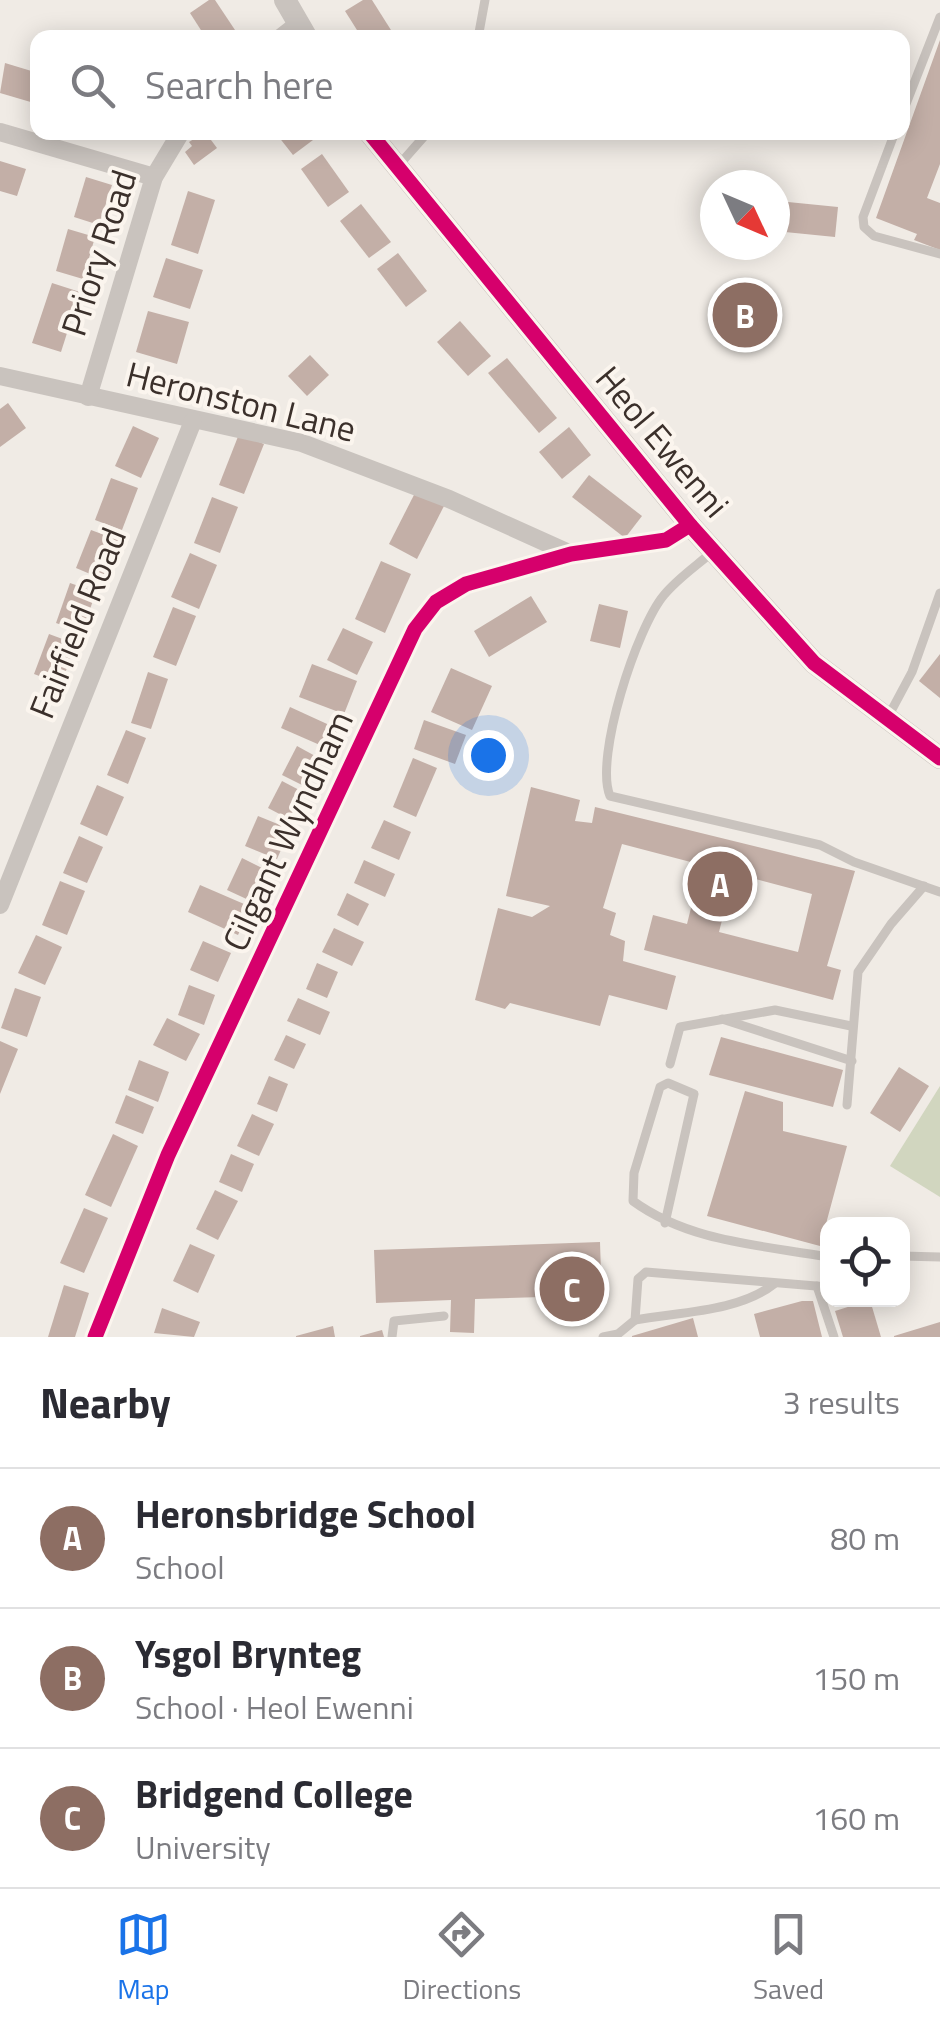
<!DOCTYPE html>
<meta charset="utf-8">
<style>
:root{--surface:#fff;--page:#f7f7f7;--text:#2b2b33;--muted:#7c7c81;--line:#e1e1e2;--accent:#1a73e8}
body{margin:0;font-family:"Titillium Web",sans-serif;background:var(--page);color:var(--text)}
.controls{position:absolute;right:30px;bottom:30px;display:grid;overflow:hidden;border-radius:20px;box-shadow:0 5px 25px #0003}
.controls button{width:90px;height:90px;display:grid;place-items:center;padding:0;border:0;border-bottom:2px solid var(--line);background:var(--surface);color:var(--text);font:50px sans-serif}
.compass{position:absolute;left:700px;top:170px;width:90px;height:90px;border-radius:50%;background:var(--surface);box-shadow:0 5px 25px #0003;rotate:134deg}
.you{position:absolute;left:488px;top:755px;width:35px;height:35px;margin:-25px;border:8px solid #fff;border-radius:50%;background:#1a73e8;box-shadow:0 0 0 15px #1a73e833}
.badge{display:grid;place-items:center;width:65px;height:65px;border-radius:50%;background:var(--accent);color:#fff;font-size:32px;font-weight:700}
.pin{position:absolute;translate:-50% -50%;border:5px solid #fff;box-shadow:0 2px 10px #0006}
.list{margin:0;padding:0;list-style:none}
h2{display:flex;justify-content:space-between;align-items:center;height:130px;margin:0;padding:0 40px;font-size:42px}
h2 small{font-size:32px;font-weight:400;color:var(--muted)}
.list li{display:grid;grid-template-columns:65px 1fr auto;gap:30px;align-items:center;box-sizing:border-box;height:140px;padding:0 40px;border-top:2px solid var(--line)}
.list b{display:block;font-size:38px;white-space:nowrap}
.list p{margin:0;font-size:32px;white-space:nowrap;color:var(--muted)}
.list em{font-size:32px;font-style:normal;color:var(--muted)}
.icon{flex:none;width:55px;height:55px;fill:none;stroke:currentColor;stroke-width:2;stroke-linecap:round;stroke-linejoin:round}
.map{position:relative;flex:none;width:940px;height:1337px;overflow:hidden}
.search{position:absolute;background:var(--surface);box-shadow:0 5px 25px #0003;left:30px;right:30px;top:30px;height:110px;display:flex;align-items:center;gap:25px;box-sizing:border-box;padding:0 35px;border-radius:20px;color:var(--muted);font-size:38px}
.sheet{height:550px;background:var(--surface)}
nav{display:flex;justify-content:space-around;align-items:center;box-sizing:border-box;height:140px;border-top:2px solid var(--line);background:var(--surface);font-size:28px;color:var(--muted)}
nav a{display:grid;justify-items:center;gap:5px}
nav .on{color:var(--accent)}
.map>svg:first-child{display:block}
.green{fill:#d1d6bf}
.building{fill:#c3afa7}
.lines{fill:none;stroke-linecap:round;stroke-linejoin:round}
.service{stroke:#c9c3be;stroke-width:9}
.minor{stroke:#c9c3be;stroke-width:18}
.tertiary{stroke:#c9c3be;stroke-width:22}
.cycleway-casing{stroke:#fbf5ee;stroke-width:21}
.cycleway{stroke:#d6006c;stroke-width:15}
.labels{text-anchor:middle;stroke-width:8;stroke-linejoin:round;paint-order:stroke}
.street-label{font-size:35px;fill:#3b302b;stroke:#fbf5ee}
</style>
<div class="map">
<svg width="940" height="1337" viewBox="0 0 940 1337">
<rect width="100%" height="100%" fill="#f0ebe5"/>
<!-- green -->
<polygon class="green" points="940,1086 940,1197 890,1166"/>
<!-- building -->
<g class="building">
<polygon points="209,0 215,0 235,30 224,38 206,38 190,13"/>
<polygon points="363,0 372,0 396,38 362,38 345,11"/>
<polygon points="940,40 940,164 927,198 940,203 940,250 914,240 917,234 876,218"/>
<polygon points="5,63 38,73 34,103 0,93"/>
<polygon points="205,132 217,148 194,165 185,152 192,146 189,142"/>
<polygon points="283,132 308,132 313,140 293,155 278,136"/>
<polygon points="322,154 349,192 328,207 301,169"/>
<polygon points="0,161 26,169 17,196 0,191"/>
<polygon points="86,177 112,185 99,225 74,217"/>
<polygon points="188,191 215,200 198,254 171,245"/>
<polygon points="788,202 838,207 835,237 785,232"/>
<polygon points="361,204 391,242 369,258 340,221"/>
<polygon points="68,229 95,237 83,279 56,271"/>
<polygon points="398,253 427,291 406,307 377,269"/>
<polygon points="166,258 203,270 190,309 153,297"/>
<polygon points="52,283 80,292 61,352 32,343"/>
<polygon points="148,311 189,322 177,364 136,352"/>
<polygon points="460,321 491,356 468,376 437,342"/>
<polygon points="310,355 329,375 307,396 288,376"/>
<polygon points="507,358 557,418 539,433 488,373"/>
<polygon points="8,403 26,428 0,447 0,409"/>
<polygon points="133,426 159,438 141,478 115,466"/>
<polygon points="569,427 591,455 562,479 539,452"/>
<polygon points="239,434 264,444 244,494 219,485"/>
<polygon points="589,475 642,516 625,538 572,497"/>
<polygon points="111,478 138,488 122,530 95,520"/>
<polygon points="417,489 445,504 417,559 389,544"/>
<polygon points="212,497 238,507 220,553 194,543"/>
<polygon points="91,530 118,540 102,579 76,568"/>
<polygon points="190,553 217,565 199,609 171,597"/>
<polygon points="381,561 411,574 385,633 355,619"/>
<polygon points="70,583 96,592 82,632 56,623"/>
<polygon points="531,596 547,622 489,657 474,631"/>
<polygon points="599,604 628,611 620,648 590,641"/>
<polygon points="173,607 196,616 176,666 153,657"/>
<polygon points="343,628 373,642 357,675 327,660"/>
<polygon points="49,634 76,644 61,684 34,674"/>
<polygon points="940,654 940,698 919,681"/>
<polygon points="312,664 357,681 344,714 299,697"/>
<polygon points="451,668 492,686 472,730 431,712"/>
<polygon points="148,672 168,679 151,729 131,723"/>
<polygon points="290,707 338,729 329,749 281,728"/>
<polygon points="424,720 466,735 455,764 414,749"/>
<polygon points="126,730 146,738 128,784 107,775"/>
<polygon points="297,746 317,757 302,785 282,775"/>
<polygon points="413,758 437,768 416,817 393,807"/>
<polygon points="282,781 303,792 289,819 268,808"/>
<polygon points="97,785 124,797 107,836 80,824"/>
<polygon points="531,787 580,800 575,821 592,823 595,807 855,871 827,966 841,970 833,1000 644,950 653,915 687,924 701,868 733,877 719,932 798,952 812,894 622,844 603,908 616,913 610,935 625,941 623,961 676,976 667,1010 609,995 600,1026 510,1003 505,1009 475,1000 498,908 532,917 550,906 506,896"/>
<polygon points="258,816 290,829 277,859 245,846"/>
<polygon points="384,820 411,832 399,860 371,848"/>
<polygon points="79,836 103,847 87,883 63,873"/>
<polygon points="242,858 268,871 253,902 227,890"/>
<polygon points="364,860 395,874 385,897 354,883"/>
<polygon points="60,881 85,891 67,935 42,925"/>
<polygon points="200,885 251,907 238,935 188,912"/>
<polygon points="347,893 369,904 358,926 337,915"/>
<polygon points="334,928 364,942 352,966 322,952"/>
<polygon points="36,935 62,947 45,985 18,973"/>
<polygon points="203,941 231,953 218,982 190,970"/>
<polygon points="317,963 338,972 327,998 306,989"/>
<polygon points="189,985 215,995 204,1025 178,1015"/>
<polygon points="15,988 41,997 27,1037 1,1028"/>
<polygon points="298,998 330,1012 320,1035 287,1021"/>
<polygon points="167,1018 200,1034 186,1061 153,1045"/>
<polygon points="286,1035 306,1044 294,1069 274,1060"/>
<polygon points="721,1037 843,1070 833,1107 709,1075"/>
<polygon points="0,1041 18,1049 0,1094"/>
<polygon points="139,1060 169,1072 158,1102 128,1090"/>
<polygon points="899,1067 929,1086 900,1132 870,1113"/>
<polygon points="269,1076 288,1084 277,1112 257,1104"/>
<polygon points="745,1091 783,1102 783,1131 847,1146 820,1246 707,1216"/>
<polygon points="126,1095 154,1107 143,1134 115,1123"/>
<polygon points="252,1114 274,1124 259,1156 237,1146"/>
<polygon points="113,1134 138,1146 111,1207 85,1195"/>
<polygon points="231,1154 254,1164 242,1192 219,1182"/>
<polygon points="215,1190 238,1201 218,1240 196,1229"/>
<polygon points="84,1208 108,1218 84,1273 60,1263"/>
<polygon points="600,1242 602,1303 542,1305 542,1297 475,1299 474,1333 450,1332 451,1300 376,1303 374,1250"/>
<polygon points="190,1244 215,1255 198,1293 173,1281"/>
<polygon points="64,1285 89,1293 75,1337 48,1337"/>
<polygon points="870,1300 881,1337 843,1337 835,1311"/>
<polygon points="802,1301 813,1301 822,1337 760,1337 754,1314"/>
<polygon points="162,1308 200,1322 194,1337 154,1333"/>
<polygon points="693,1318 698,1337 632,1337 632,1336"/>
<polygon points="940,1322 940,1337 894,1337 894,1336"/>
<polygon points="333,1326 335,1337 296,1337 296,1336"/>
<polygon points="382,1330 384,1337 360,1337 360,1336"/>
</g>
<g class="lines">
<!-- service -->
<g class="service">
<polyline points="478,38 485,0"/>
<polyline points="902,114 940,17"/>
<polyline points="895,132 863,217 864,227 874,236 940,254"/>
<polyline points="399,165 428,132"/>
<path d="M711 553C696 566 677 579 664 595 637 627 594 758 610 796L820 845 854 862 940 892"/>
<polyline points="889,715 912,672 940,593"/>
<polyline points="722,1019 852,1061"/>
<polyline points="670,1064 680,1027 775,1010 851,1026"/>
<polyline points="847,1105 858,972 891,924 924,886"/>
<path d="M665 1223 694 1094 668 1083 660 1087 634 1173 633 1201C689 1242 761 1245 828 1257"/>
<polyline points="902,1256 940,1257"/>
<polyline points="817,1286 834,1337"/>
<path d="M635 1320C678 1312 739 1312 774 1284"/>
<polyline points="392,1337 394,1321 444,1316"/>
<polyline points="603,1337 618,1334 635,1320 638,1279 646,1272 828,1287"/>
</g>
<!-- minor -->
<g class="minor">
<polyline points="280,38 298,24"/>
<polyline points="0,132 154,177"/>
<polyline points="0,376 302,443 449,499 571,554"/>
<polyline points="88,397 154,177 181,132"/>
<polyline points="0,905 193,421"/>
<polyline points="95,1337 168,1155 415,629 436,602 466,584 571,554 666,540 690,525"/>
</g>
<!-- tertiary -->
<g class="tertiary">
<polyline points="285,0 307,38"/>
<polyline points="369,132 690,525 814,663 940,758"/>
</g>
<defs>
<g id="cycleway">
<polyline points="369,132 690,525 814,663 940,758"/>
<polyline points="95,1337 168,1155 415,629 436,602 466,584 571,554 666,540 690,525"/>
</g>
</defs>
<!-- cycleway casing -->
<use href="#cycleway" class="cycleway-casing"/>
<!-- cycleway -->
<use href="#cycleway" class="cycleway"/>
</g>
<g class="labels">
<!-- street labels -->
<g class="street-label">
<text transform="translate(99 253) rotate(-72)" y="12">Priory Road</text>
<text transform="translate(241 402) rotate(14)" y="12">Heronston Lane</text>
<text transform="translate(662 442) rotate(50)" y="12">Heol Ewenni</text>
<text transform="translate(78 623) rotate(-68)" y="12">Fairfield Road</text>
<text transform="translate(288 831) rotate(-65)" y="12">Cilgant Wyndham</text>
</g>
</g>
</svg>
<div class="controls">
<button><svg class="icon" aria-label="locate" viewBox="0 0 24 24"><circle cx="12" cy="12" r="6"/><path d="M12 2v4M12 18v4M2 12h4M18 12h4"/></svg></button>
</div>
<svg class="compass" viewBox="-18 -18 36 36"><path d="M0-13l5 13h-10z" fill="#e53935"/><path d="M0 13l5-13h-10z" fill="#7c7c81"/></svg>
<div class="you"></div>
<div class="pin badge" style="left:720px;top:884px;background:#8d6e63">A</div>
<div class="pin badge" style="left:745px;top:315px;background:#8d6e63">B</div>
<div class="pin badge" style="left:572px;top:1289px;background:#8d6e63">C</div>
<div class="search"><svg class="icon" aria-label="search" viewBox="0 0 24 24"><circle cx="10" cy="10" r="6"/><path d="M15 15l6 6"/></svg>Search here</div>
</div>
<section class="sheet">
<h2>Nearby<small>3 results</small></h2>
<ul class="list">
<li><span class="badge" style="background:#8d6e63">A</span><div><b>Heronsbridge School</b><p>School</p></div><em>80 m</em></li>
<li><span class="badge" style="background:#8d6e63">B</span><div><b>Ysgol Brynteg</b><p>School · Heol Ewenni</p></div><em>150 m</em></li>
<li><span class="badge" style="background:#8d6e63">C</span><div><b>Bridgend College</b><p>University</p></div><em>160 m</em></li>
</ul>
</section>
<nav>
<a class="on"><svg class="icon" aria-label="map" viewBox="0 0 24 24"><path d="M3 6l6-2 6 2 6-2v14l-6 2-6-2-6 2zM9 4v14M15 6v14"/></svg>Map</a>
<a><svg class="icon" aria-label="directions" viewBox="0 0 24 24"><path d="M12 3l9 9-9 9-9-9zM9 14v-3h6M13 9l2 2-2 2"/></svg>Directions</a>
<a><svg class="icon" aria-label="saved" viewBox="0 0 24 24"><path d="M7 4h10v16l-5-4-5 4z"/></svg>Saved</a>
</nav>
